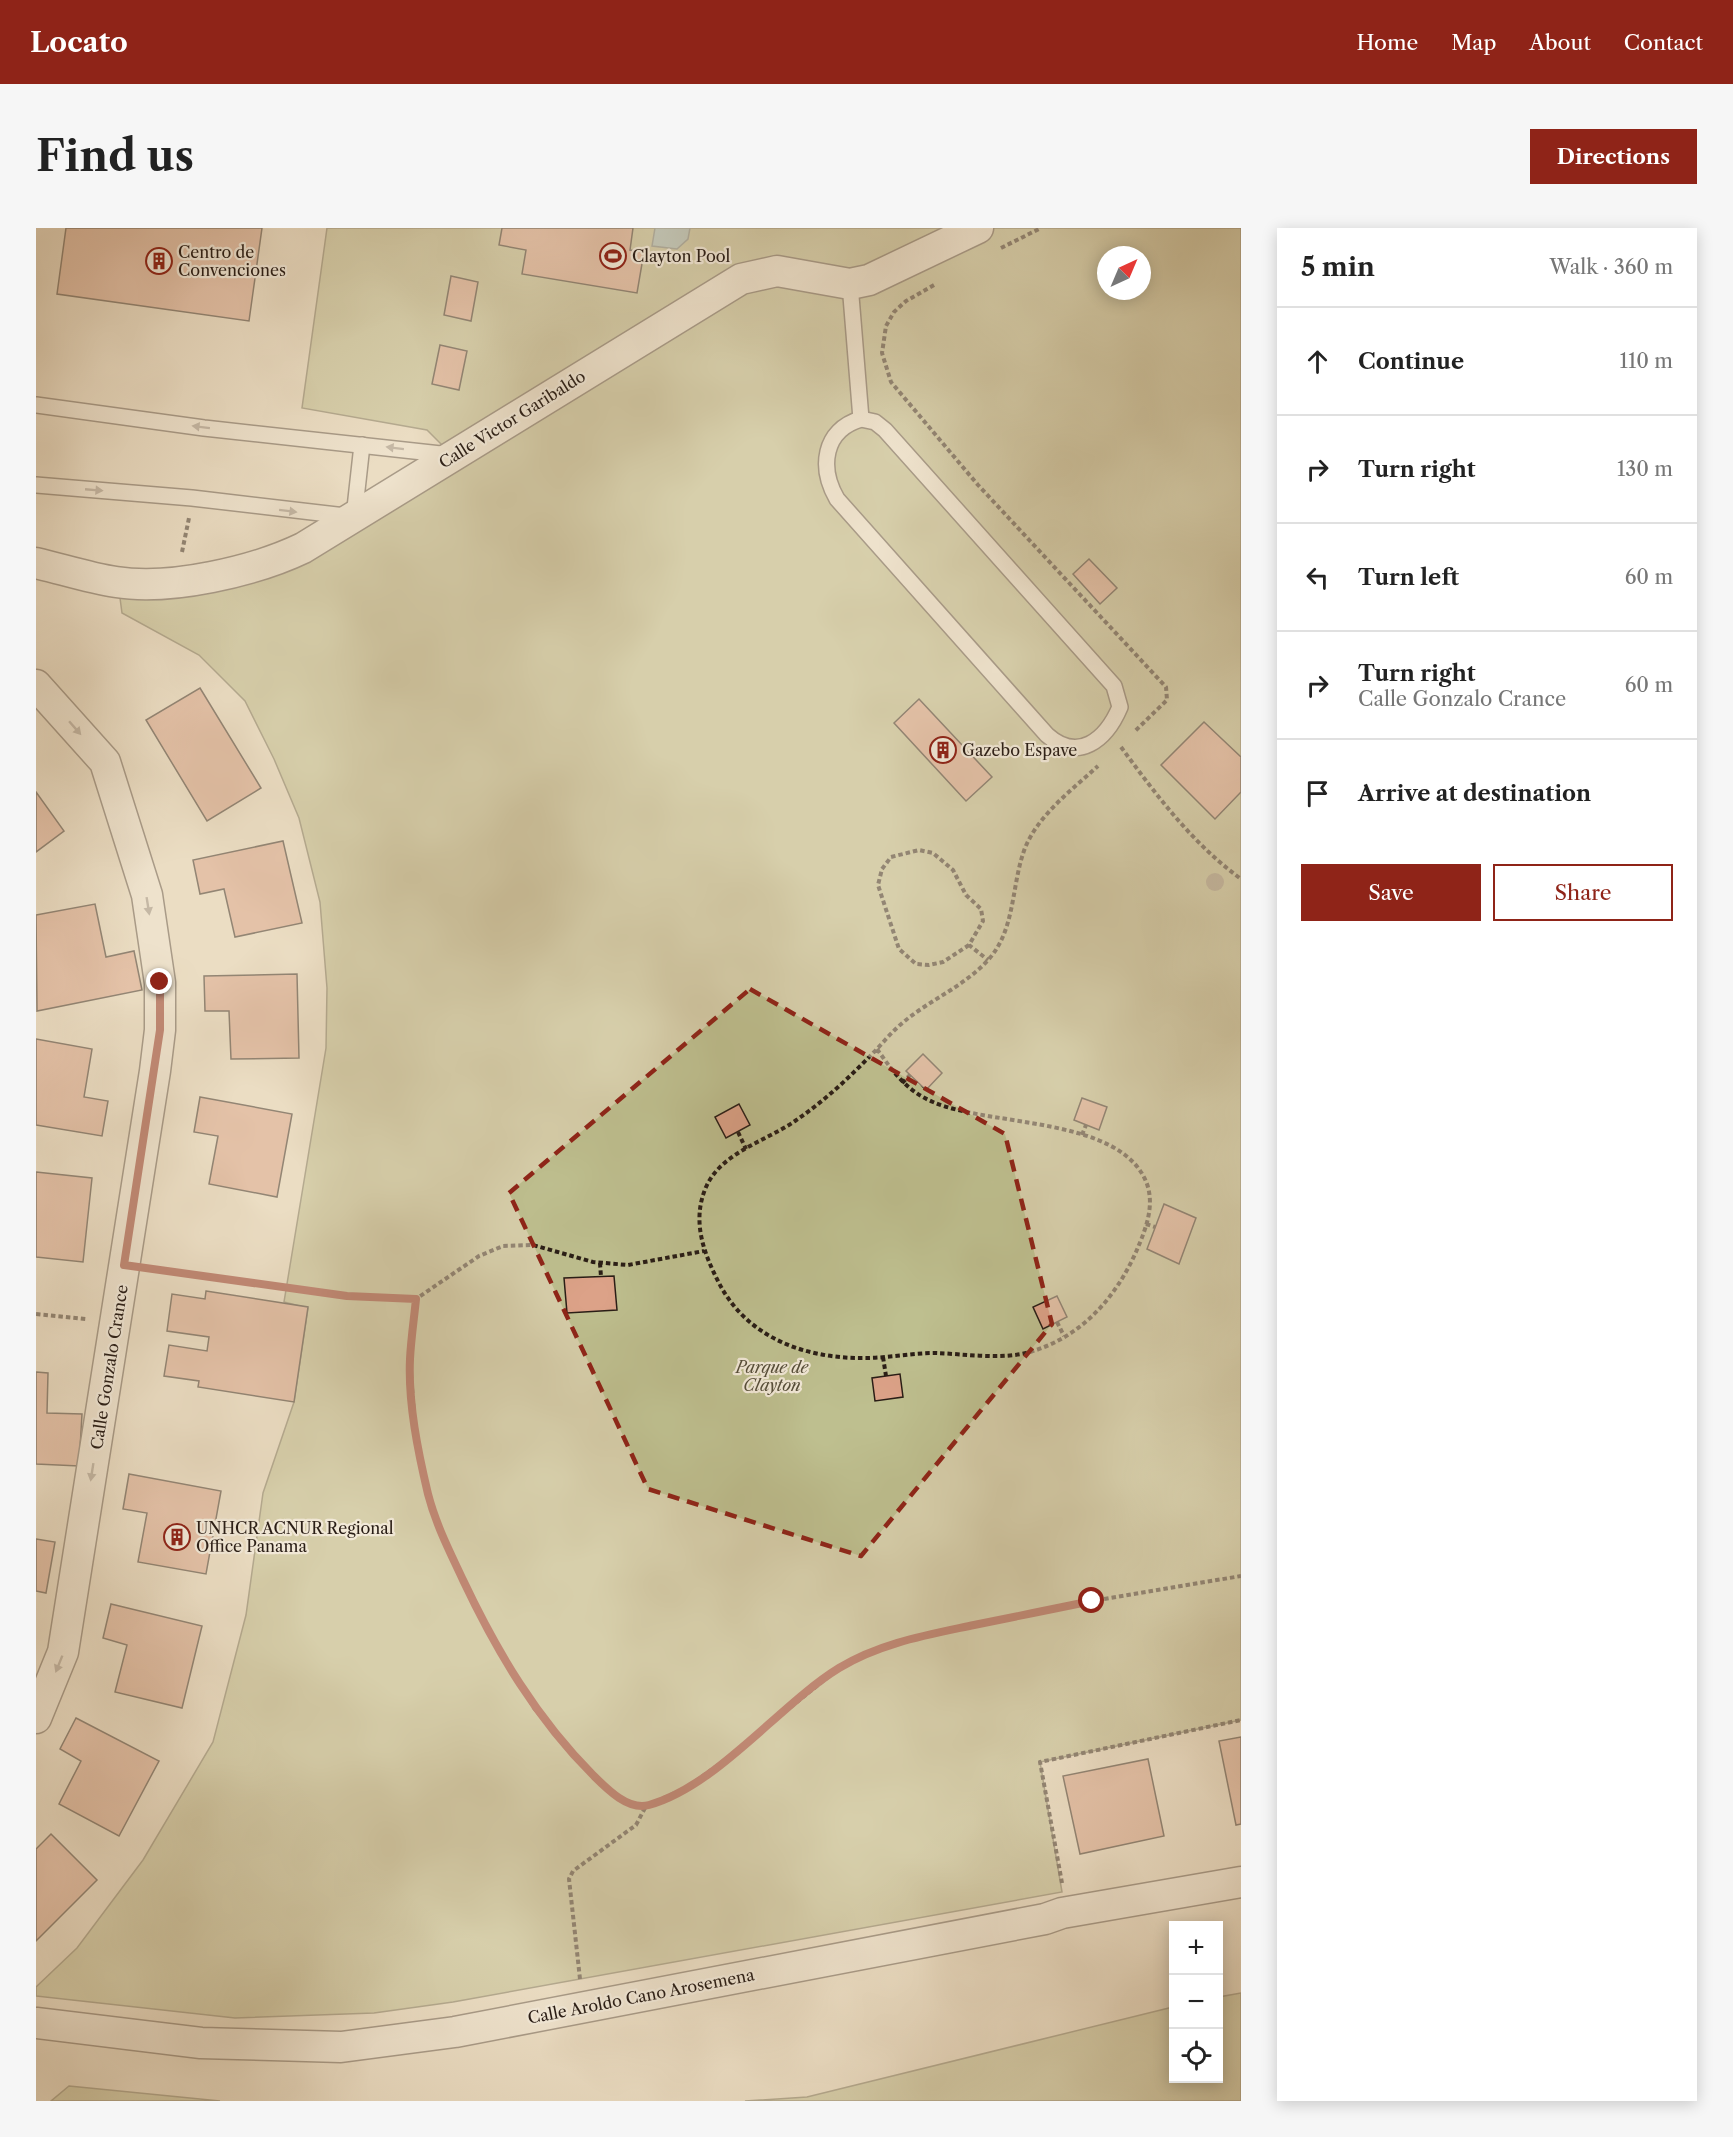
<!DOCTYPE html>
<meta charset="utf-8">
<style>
:root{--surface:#fff;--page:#f6f6f6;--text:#222;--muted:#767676;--line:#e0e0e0;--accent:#8f2418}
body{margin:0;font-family:"Libre Caslon Text",serif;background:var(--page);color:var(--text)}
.controls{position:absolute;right:18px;bottom:18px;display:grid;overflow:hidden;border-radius:0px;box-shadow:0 3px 15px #0003}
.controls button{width:54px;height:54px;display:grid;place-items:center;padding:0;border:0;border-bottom:2px solid var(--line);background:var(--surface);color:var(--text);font:30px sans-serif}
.compass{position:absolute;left:1061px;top:18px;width:54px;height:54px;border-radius:50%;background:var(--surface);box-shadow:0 3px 15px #0003;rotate:44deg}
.stop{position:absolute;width:18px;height:18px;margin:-14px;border:4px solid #8f2418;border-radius:50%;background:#fff}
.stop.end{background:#8f2418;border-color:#fff;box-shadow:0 2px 6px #0008}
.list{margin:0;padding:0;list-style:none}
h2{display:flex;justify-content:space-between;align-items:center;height:78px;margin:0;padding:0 24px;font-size:26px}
h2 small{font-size:20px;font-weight:400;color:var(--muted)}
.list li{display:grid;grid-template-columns:39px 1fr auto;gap:18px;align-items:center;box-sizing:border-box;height:108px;padding:0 24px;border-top:2px solid var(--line)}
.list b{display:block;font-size:22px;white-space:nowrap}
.list p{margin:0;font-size:20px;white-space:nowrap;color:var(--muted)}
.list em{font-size:20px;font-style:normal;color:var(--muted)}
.actions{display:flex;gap:12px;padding:18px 24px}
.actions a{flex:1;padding:14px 0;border:2px solid var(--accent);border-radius:0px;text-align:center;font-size:21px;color:var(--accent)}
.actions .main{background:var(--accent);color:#fff}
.icon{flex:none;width:33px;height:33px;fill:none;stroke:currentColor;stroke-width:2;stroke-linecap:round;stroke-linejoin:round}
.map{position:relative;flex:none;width:1205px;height:1873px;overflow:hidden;border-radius:0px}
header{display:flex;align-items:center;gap:36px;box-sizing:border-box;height:84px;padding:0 30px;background:var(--accent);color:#fff}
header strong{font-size:28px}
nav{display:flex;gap:33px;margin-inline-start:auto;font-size:21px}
.intro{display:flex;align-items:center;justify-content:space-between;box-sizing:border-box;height:144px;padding:0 36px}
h1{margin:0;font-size:42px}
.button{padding:15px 27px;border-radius:0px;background:var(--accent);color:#fff;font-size:21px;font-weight:700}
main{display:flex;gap:36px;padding:0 36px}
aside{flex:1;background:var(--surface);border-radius:0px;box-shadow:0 3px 15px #0003}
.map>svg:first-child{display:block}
.green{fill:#bebf8f;stroke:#746e52;stroke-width:1.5;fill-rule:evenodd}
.water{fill:#9bbabb;stroke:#6d7b79;stroke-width:1.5}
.building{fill:#dca288;stroke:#291d16;stroke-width:1.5}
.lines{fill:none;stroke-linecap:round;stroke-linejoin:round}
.service-casing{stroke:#5a4d41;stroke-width:18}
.minor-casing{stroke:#5a4d41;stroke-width:33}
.path{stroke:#291d16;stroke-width:4;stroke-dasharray:4.5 3;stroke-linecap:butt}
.service{stroke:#f2e9d8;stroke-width:15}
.minor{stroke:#f2e9d8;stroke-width:30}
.tree{fill:#998e78}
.oneway{fill:#988d81}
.route{stroke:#8f2418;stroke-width:8}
.marked{fill:none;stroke:#8f2418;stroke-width:4.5;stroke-dasharray:12 8;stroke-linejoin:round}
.labels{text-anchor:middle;stroke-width:4.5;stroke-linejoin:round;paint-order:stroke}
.poi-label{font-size:16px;fill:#291d16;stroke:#f2e9d8;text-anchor:start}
.street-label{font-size:16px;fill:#291d16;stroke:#f2e9d8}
.park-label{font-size:16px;font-style:italic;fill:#564e3a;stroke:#f2e9d8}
</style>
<header>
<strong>Locato</strong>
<nav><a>Home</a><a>Map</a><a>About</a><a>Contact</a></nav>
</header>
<div class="intro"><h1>Find us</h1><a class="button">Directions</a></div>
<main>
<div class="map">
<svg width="1205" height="1873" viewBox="0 0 1205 1873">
<rect width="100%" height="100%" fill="#ebddc3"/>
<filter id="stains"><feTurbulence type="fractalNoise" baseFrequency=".00333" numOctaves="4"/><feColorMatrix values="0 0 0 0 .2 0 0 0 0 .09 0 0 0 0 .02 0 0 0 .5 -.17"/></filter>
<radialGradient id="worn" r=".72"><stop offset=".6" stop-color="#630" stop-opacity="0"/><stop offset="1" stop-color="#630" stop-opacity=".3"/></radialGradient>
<!-- green -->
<g class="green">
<path d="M291 0H1205V1492L1004 1534 1026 1664 417 1774 338 1785 199 1790 0 1768V1759L41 1720 107 1632 177 1514 210 1387 227 1265 258 1174 272 1080 248 1074 290 820 291 760 284 674 263 590 238 531 209 473 163 427 86 385 82 355 197 344 416 227 391 202 266 180ZM1070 27H1106V63H1070Z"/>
<polygon points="1205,1765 1205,1873 709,1873 771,1869 1137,1779 1138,1850 1182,1850 1183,1769"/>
<polygon points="33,1858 184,1873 15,1873"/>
</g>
<!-- water -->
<polygon class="water" points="619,0 654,0 652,11 641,21 616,18"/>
<!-- building -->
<g class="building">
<polygon points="30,0 226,0 213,93 21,66"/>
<polygon points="466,0 597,0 594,22 608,24 601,65 486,46 490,22 463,17"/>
<polygon points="415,48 442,54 435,93 408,87"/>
<polygon points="404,117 431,123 423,162 396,156"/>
<polygon points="1053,331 1081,360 1064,376 1037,346"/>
<polygon points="164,460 225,560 171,593 110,492"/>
<polygon points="883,471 956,549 930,573 858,495"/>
<polygon points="1168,494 1205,529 1205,564 1179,591 1125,537"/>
<polygon points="0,564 28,603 0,624"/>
<polygon points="247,613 266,695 199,709 188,661 164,666 157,632"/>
<polygon points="59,676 70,729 98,723 106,762 1,783 0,687"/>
<polygon points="261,746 263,830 195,831 193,783 169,783 168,748"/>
<polygon points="0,811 56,821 48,869 72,873 66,908 0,897"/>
<polygon points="887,826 906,845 890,862 870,843"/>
<polygon points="164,869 256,886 241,969 173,956 182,908 158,904"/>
<polygon points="1046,870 1071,879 1063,902 1038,892"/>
<polygon points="703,876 714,897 690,910 679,889"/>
<polygon points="0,944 56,950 47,1034 0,1029"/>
<polygon points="1128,976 1160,990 1143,1036 1111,1021"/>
<polygon points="578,1048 581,1082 531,1085 528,1050"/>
<polygon points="170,1063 272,1079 258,1174 162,1159 163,1153 128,1148 133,1117 171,1123 173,1109 131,1103 136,1066 169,1071"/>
<polygon points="1021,1068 1031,1089 1007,1101 997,1079"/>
<polygon points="0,1144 12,1145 11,1185 46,1186 43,1238 0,1236"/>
<polygon points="864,1146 867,1169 839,1173 836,1150"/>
<polygon points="93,1246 185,1263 170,1346 102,1334 111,1285 87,1281"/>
<polygon points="0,1311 19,1314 10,1365 0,1363"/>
<polygon points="75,1376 166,1398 146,1480 79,1464 91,1417 67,1410"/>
<polygon points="40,1490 123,1533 83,1608 23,1576 45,1533 24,1521"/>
<polygon points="1205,1509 1205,1596 1200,1597 1183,1513"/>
<polygon points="1112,1531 1128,1608 1044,1626 1027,1548"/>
<polygon points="15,1606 61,1652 0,1713 0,1621"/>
</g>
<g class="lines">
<defs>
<g id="service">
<polyline points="814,56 825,191"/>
<polyline points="0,177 168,200 414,227"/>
<path d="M825 191 839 194 849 202 1078 458 1084 479C1070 512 1042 535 1011 507L801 271C783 240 787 202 825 191Z"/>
<polyline points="0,257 156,270 318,289 326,217"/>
</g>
<g id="minor">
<path d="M0 335C26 341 53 350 80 354 134 363 219 343 267 320L705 51 741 43 814 56 833 52 942 0"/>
<polyline points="0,457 69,534 111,667 124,755 124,802 119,843 27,1424 0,1490"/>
<polyline points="0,1795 165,1815 305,1819 419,1804 1009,1691 1026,1685 1205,1654"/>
</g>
</defs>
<!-- service casing -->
<use href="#service" class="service-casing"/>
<!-- minor casing -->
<use href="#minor" class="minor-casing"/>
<!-- path -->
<g class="path">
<polyline points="965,20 1005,0"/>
<polyline points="898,57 870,73 858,84 850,98 846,125 855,154 942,257 1130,459 1131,472 1098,504"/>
<polyline points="146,324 153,290"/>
<path d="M1085 519C1121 568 1156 615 1205 651"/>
<polyline points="933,717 907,734 893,737 880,736 863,721 842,657 846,641 855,629 883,622 897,625 917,642 930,667 945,681 947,693 933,717 952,732"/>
<path d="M841 821C857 844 871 863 897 874 954 899 1086 888 1111 956 1119 979 1109 1003 1100 1024 1079 1071 1045 1109 994 1124 966 1132 929 1126 900 1125 876 1125 853 1130 829 1130 770 1131 711 1110 683 1055 667 1024 655 991 671 957 687 924 730 913 759 893 787 874 813 850 836 826 847 815 857 802 870 792 896 771 930 757 953 731 980 700 975 657 989 620 1003 586 1036 562 1062 538"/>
<polyline points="866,855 874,847"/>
<polyline points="702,904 710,921"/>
<polyline points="1046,907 1050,897"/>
<polyline points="1110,996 1119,999"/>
<polyline points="564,1035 565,1049"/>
<polyline points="117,1041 311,1068 380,1071 443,1028 467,1018 497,1017 557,1034 592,1037 668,1023"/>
<polyline points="380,1071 374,1133 379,1199 392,1267 403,1302 438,1375 498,1480 546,1536 571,1561 592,1575 610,1578 650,1560 685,1535 802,1441 843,1420 884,1408 1056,1373 1205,1348"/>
<polyline points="0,1086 50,1091"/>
<polyline points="1021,1094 1028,1108"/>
<polyline points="847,1129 850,1148"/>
<polyline points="1026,1655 1004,1534 1205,1492"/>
<polyline points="544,1751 533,1651 537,1643 600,1597 610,1578"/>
</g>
<!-- service -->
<use href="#service" class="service"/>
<!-- minor -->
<use href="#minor" class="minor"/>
</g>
<!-- trees -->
<circle class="tree" cx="1179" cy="654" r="9"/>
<!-- one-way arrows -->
<defs><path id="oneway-solid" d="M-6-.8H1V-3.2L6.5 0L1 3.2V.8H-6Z" transform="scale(1.5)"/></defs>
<g class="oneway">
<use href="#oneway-solid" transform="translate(165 199) rotate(-173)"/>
<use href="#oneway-solid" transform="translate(359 220) rotate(-173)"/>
<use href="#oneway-solid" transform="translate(58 262) rotate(5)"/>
<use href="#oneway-solid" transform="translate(252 283) rotate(7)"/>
<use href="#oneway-solid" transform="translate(39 500) rotate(49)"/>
<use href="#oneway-solid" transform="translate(112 678) rotate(81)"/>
<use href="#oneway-solid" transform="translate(56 1244) rotate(99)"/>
<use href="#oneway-solid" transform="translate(23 1436) rotate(112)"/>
</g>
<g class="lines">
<!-- route -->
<path class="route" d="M124 754V802L88 1037 311 1068 380 1071C378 1091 375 1111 374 1131 372 1175 382 1224 392 1266 400 1297 414 1324 427 1352 461 1424 501 1491 557 1547 570 1560 592 1583 613 1577 681 1558 743 1477 803 1440 844 1415 891 1407 938 1397 977 1389 1017 1381 1056 1373"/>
</g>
<!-- marked area -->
<path d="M0 0H1205V1873H0ZM714 761 969 906 1016 1096 825 1328 612 1261 473 965Z" fill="#ebddc3" fill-opacity=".55" fill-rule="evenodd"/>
<path class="marked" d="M714 761 969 906 1016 1096 825 1328 612 1261 473 965Z"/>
<!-- icons -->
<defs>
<symbol id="stadium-ring" viewBox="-11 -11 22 22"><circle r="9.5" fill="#f2e9d8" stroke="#8f2418" stroke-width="1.5"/><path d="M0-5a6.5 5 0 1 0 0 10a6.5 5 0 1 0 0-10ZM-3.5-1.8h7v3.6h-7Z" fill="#8f2418"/></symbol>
<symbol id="building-ring" viewBox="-11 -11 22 22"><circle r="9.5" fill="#f2e9d8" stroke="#8f2418" stroke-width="1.5"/><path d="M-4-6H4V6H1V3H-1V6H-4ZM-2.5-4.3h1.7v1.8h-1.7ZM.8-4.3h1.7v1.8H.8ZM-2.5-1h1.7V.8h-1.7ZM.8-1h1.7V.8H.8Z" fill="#8f2418"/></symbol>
</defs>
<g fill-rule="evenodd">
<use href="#stadium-ring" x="562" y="13" width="30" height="30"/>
<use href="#building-ring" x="108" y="18" width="30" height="30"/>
<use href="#building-ring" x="892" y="507" width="30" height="30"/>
<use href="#building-ring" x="126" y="1294" width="30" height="30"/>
</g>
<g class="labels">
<!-- poi labels -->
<g class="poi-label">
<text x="142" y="30">Centro de<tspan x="142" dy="18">Convenciones</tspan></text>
<text x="596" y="34">Clayton Pool</text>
<text x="926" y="528">Gazebo Espave</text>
<text x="160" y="1306">UNHCR ACNUR Regional<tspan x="160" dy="18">Office Panama</tspan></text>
</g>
<!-- street labels -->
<g class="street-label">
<text transform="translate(476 191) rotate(-32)" y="6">Calle Victor Garibaldo</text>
<text transform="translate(73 1139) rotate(-81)" y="6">Calle Gonzalo Crance</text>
<text transform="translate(605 1768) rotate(-11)" y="6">Calle Aroldo Cano Arosemena</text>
</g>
<!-- park labels -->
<g class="park-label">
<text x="736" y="1145">Parque de<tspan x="736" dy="18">Clayton</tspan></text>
</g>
</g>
<rect width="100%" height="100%" filter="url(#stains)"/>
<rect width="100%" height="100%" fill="url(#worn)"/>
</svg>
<div class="controls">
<button>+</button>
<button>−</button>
<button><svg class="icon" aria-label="locate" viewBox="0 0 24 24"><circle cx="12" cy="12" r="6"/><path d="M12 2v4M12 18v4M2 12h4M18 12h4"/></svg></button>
</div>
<svg class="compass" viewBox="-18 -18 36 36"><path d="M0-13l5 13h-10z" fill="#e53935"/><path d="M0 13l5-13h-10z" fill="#767676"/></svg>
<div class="stop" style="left:1056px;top:1373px"></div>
<div class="stop end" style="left:124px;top:754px"></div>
</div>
<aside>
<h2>5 min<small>Walk · 360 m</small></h2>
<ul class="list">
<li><svg class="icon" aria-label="ahead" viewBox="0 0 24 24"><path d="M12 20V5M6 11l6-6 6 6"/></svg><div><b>Continue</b></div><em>110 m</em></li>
<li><svg class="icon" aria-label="right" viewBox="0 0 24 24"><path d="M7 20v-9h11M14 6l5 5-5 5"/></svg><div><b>Turn right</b></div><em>130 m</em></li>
<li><svg class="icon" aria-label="left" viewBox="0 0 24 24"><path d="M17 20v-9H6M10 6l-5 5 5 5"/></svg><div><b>Turn left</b></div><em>60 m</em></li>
<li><svg class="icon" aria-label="right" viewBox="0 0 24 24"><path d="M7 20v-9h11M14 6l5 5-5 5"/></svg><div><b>Turn right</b><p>Calle Gonzalo Crance</p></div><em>60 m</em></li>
<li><svg class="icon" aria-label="arrive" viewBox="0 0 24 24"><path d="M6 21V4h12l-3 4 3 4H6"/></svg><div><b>Arrive at destination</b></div></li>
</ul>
<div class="actions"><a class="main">Save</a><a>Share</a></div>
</aside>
</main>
